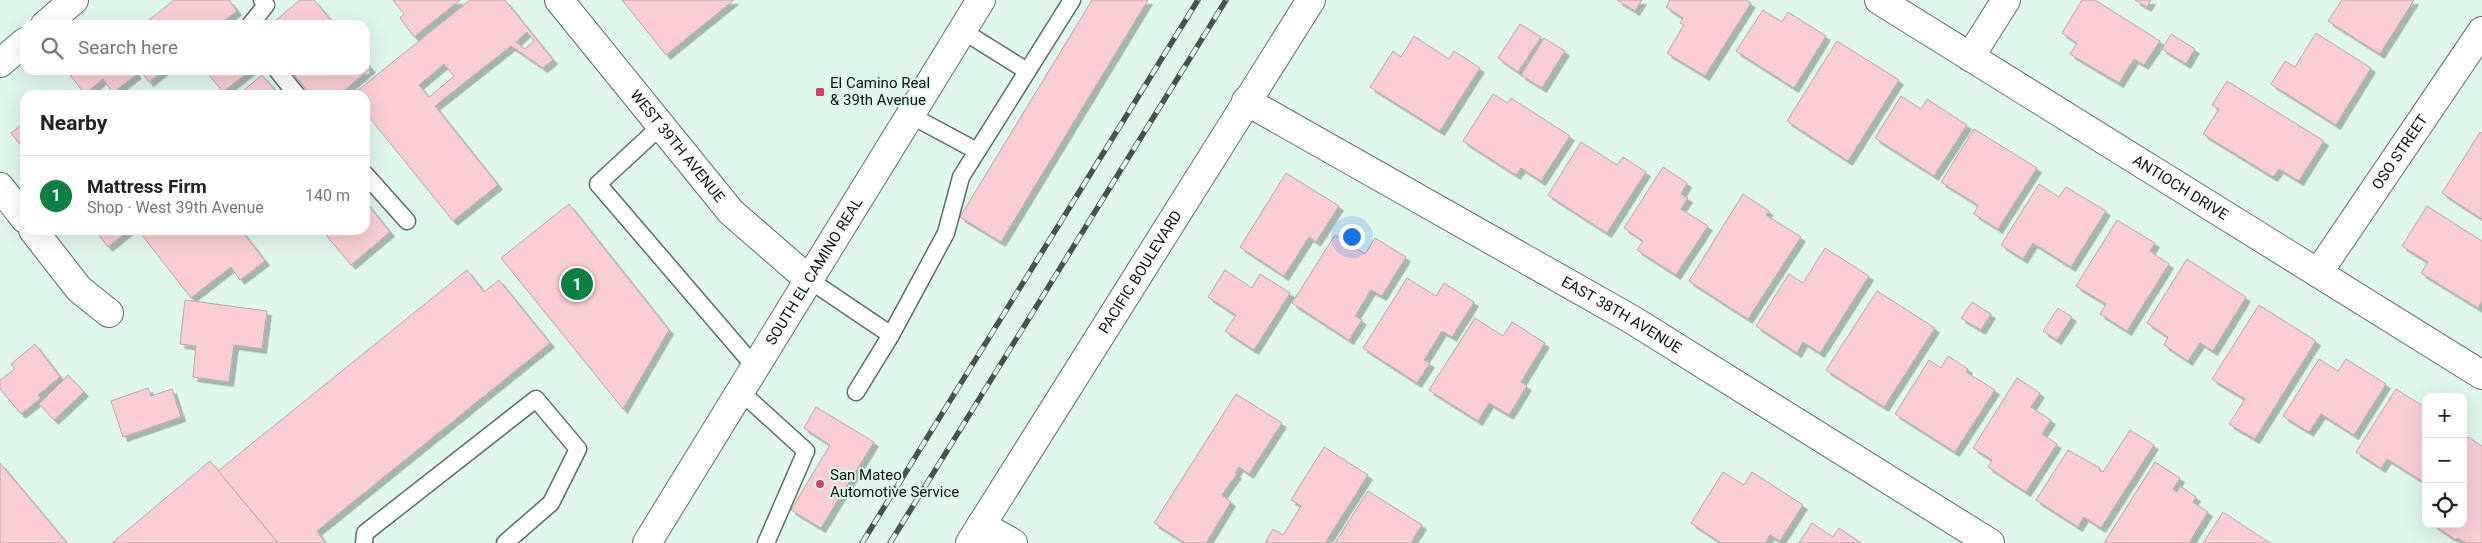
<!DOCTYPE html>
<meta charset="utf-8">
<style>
:root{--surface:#fff;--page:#f2f2f2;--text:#222;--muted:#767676;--line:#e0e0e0;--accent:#0b8043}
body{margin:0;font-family:Roboto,sans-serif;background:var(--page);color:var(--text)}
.controls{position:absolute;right:15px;bottom:15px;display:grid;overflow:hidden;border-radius:10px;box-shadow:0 5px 20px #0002}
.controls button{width:45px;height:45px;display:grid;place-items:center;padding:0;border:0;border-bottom:1px solid var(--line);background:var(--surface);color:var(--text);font:25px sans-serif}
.you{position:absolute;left:1351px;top:236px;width:18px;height:18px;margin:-12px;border:4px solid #fff;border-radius:50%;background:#1a73e8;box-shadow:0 0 0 8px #1a73e833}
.badge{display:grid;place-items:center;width:32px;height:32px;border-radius:50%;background:var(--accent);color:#fff;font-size:16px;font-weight:700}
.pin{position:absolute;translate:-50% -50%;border:2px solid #fff;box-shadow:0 1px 5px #0006}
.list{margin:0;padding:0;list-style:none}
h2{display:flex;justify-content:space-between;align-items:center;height:65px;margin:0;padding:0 20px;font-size:21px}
h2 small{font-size:16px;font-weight:400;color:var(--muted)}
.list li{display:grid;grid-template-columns:32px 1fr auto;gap:15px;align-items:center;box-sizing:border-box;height:80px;padding:0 20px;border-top:1px solid var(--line)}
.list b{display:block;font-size:19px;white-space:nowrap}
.list p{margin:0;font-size:16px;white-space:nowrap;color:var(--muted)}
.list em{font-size:16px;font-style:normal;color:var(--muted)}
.icon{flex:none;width:28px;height:28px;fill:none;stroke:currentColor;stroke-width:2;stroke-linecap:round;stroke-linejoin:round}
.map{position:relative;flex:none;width:2482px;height:543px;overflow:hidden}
.search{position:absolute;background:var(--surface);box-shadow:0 5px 20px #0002;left:20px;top:20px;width:350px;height:55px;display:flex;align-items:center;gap:12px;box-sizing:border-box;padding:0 18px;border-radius:15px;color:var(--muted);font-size:19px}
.panel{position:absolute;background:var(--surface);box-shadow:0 5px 20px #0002;left:20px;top:90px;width:350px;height:145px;border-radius:15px}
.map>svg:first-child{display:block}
.building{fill:#facdd4;stroke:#bba4a7;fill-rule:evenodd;filter:url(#shadow)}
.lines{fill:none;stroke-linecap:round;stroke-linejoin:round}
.lane-casing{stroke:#5a6e65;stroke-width:19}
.street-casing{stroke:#5a6e65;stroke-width:30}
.secondary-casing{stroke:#5a6e65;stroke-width:30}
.primary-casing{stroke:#5a6e65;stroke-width:30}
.lane{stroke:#fff;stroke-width:16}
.street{stroke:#fff;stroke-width:28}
.secondary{stroke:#fff;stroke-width:28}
.primary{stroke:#fff;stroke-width:28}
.rail-casing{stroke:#48534e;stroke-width:5.5}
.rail{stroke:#e0f7ec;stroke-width:4;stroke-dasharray:11;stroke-linecap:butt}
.poi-dot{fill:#d24369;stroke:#e0f7ec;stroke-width:2}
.labels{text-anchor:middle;stroke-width:4;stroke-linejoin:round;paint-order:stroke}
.poi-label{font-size:15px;fill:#0b120f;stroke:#e0f7ec;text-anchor:start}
.street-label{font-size:15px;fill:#0b120f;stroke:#e0f7ec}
</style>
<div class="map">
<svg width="2482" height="543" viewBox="0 0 2482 543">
<defs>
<filter id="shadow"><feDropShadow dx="4.5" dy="4.5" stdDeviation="0" flood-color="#0004"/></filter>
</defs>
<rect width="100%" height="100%" fill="#e0f7ec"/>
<!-- building -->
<g class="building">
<polygon points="174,0 229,0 237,11 219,25 143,25"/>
<polygon points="300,0 314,0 335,25 270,25"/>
<polygon points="393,0 460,0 414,37 400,18 404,14"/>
<path d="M470 0H505L553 60 543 68 511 46 435 106 498 185 453 221 365 112V95H352ZM527 32 534 41 525 49 516 42ZM444 64 454 76 429 97 419 85Z"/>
<polygon points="622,0 734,0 666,55"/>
<polygon points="1092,0 1148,0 1001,242 960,217"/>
<polygon points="1617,0 1642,0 1635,11"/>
<polygon points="1670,0 1746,0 1751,3 1705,76 1667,53 1684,25 1680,23 1683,18 1666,7"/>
<polygon points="2082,0 2095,0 2160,41 2144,65 2134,59 2119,83 2070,54 2077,43 2062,33"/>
<polygon points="2135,0 2151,0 2147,7"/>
<polygon points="2342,0 2414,0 2380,54 2328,21"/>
<polygon points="1763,10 1782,22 1788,12 1826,36 1794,88 1736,51"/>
<polygon points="1520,24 1541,37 1518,72 1498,58"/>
<polygon points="2316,33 2371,68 2336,125 2271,84 2285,61 2295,67"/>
<polygon points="2171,34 2195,49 2186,64 2162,49"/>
<polygon points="1414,36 1449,59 1454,51 1480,68 1440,131 1370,87 1393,51 1401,57"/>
<polygon points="1544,38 1565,51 1542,88 1521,75"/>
<polygon points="1837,41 1899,80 1848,161 1787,121"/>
<polygon points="365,61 371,68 339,95 311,95 290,70 365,70"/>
<polygon points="69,70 134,70 137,74 113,93 103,79 85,94 67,71"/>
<polygon points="140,70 164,70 149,82"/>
<polygon points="205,70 251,70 223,92"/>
<polygon points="262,75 279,95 238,95"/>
<polygon points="2227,81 2324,141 2299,181 2279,169 2273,177 2203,134 2219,109 2212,105"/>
<polygon points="1493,94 1508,103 1511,98 1570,136 1541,181 1521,168 1516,175 1463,141"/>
<polygon points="1901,96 1921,109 1927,99 1967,125 1934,176 1875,138"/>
<polygon points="25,122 25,151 11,133"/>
<polygon points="1974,129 2037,168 1998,229 1974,214 1978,205 1941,182"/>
<polygon points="2480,132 2482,133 2482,219 2442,193"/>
<polygon points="1581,142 1617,165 1623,157 1646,172 1607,233 1548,195"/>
<polygon points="1663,167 1687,183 1681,194 1688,198 1681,209 1708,226 1676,275 1637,250 1643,241 1624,228"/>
<polygon points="1286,173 1339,206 1316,242 1309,237 1284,276 1240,247"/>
<polygon points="2039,184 2059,197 2066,187 2106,211 2071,267 2033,243 2023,259 2001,245"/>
<polygon points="1743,194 1769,211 1766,215 1801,237 1748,319 1689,281"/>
<polygon points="365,201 390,232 351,265 322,230 365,230"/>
<polygon points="569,204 669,330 623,409 501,258"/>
<polygon points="2427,206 2482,241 2482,301 2478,308 2421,273 2428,262 2402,246"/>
<polygon points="2117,220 2155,243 2150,251 2169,264 2127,331 2100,314 2106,304 2076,286"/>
<polygon points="95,230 129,230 108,247"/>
<polygon points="149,230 205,230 209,235 215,230 241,230 265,261 240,280 231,267 191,298 142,235"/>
<polygon points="1335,235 1365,254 1375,238 1406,257 1382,296 1371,290 1355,316 1362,320 1349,340 1292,303"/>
<polygon points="1825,248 1869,276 1820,353 1803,342 1797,353 1756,326 1789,274 1803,283"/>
<polygon points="2187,259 2246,297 2213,351 2200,343 2188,361 2164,345 2168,337 2147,323"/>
<polygon points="467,270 484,292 499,280 550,343 317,531 325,543 278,543 218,471"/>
<polygon points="1225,270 1252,288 1260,274 1290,293 1254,350 1225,331 1236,315 1208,297"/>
<polygon points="1407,278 1436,296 1444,283 1474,302 1452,337 1442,331 1424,360 1430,363 1417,383 1363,348"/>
<polygon points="1877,291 1935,328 1884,407 1826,370"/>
<polygon points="185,300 267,311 262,349 234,345 229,382 193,377 196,346 180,344"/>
<polygon points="1972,302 1991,314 1981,330 1961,318"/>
<polygon points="2259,305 2316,341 2255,439 2229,424 2245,399 2212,379"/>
<polygon points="2058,308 2072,317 2057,340 2043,331"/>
<polygon points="1475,318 1503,336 1512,322 1545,343 1521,382 1527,386 1509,415 1489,403 1478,421 1429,390"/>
<polygon points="35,344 60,377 38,395 41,398 21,414 0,389 0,380 15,369 11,364"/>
<polygon points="1948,356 1968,369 1966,372 1995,390 1955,452 1895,414 1929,360 1941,368"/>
<polygon points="2319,359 2338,371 2346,359 2386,384 2354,435 2321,414 2309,432 2283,416"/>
<polygon points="68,375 84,392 54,420 39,404"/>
<polygon points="2017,378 2040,393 2031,407 2051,420 2042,434 2057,444 2026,492 1988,467 1992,460 1973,448"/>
<polygon points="148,388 151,396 172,389 181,417 123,437 111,401"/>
<polygon points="2396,389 2426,408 2426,475 2422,481 2387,459 2381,468 2356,452"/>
<polygon points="1236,394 1282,423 1249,474 1239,467 1235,473 1237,474 1222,495 1231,502 1206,543 1185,543 1154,523"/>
<polygon points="816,407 874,442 821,528 791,510 830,445 804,428"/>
<polygon points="2130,430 2154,445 2101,528 2084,517 2078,527 2036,500 2068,450 2100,468 2099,470 2103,472"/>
<polygon points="2468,437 2482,446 2482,543 2466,543 2458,538 2456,540 2432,524 2463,524 2463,444"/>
<polygon points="1324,447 1368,475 1325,543 1265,543 1273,529 1283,535 1301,506 1291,500"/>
<polygon points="210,461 278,543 112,543"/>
<polygon points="2155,462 2180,478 2173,489 2177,492 2180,486 2196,497 2193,502 2208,512 2189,543 2104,543"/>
<polygon points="0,463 67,543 0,543"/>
<polygon points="1723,472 1744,485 1752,472 1803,505 1780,541 1770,535 1765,543 1721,543 1691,523"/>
<polygon points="1368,491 1422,525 1411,543 1335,543"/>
<polygon points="2223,512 2270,543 2203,543"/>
<polygon points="1812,523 1833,537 1839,528 1861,543 1799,543"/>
</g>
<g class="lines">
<defs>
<g id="lane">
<polyline points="250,25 266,5 262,0"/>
<polyline points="963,31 1027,71"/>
<polyline points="277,70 297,95"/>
<polyline points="910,115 977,151"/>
<polyline points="662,125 598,184 755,367"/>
<polyline points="365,174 407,221"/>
<polyline points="808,279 891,335"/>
<polyline points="740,391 806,451 766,543"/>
<polyline points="856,392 891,335 946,233 961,177 1072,0"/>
<polyline points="364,543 365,533 536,399 578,449 551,503 505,543"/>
</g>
<g id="street">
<path id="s1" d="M559 0 731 212 808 279"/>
<path id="s2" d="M1879 0 2482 375"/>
<polyline points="45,25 74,0"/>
<polyline points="1970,57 2006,0"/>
<polyline points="0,63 25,42"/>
<path id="s3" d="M1246 101 1631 319 1990 543"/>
<polyline points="0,187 25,219"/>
<polyline points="33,230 79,289 109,313"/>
<path id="s4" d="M2318 273 2482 31"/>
<polyline points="981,525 1013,543"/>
</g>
<g id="secondary">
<path id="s5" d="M970 543 1311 0"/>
</g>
<g id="primary">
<path id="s6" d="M647 543 981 0"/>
</g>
</defs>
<!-- lane casing -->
<use href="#lane" class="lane-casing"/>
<!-- street casing -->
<use href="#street" class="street-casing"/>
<!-- secondary casing -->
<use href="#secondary" class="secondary-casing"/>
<!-- primary casing -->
<use href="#primary" class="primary-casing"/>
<!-- lane -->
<use href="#lane" class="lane"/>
<!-- street -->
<use href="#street" class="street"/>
<!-- secondary -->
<use href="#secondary" class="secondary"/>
<!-- primary -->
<use href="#primary" class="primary"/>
<defs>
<g id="rail">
<polyline points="862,543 1198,0"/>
<polyline points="890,543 1226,0"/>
</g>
</defs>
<!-- rail casing -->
<use href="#rail" class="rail-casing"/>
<!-- rail -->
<use href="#rail" class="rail"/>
</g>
<!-- markers -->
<g class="poi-dot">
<rect x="815" y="87" width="10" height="10" rx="2.5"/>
<circle cx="820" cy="484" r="5"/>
</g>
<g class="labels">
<!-- poi labels -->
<g class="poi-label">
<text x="830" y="88">El Camino Real<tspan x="830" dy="17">&amp; 39th Avenue</tspan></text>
<text x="830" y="480">San Mateo<tspan x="830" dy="17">Automotive Service</tspan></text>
</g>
<!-- street labels -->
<g class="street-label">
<text dy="5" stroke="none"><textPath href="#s1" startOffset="188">WEST 39TH AVENUE</textPath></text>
<text dy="5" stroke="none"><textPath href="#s4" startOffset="146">OSO STREET</textPath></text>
<text dy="5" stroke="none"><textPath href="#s2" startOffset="355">ANTIOCH DRIVE</textPath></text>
<text dy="5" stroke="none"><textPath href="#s6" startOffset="319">SOUTH EL CAMINO REAL</textPath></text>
<text dy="5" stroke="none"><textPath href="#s5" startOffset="320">PACIFIC BOULEVARD</textPath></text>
<text dy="5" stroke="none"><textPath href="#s3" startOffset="432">EAST 38TH AVENUE</textPath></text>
</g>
</g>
</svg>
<div class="controls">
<button>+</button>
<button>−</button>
<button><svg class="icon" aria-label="locate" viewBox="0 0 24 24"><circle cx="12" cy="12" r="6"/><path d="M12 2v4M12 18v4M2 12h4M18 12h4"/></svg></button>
</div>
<div class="you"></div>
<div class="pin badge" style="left:577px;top:284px">1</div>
<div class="search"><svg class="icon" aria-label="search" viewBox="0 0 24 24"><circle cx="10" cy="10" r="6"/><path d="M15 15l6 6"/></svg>Search here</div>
<section class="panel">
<h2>Nearby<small></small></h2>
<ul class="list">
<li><span class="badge">1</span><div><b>Mattress Firm</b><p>Shop · West 39th Avenue</p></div><em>140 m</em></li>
</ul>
</section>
</div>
